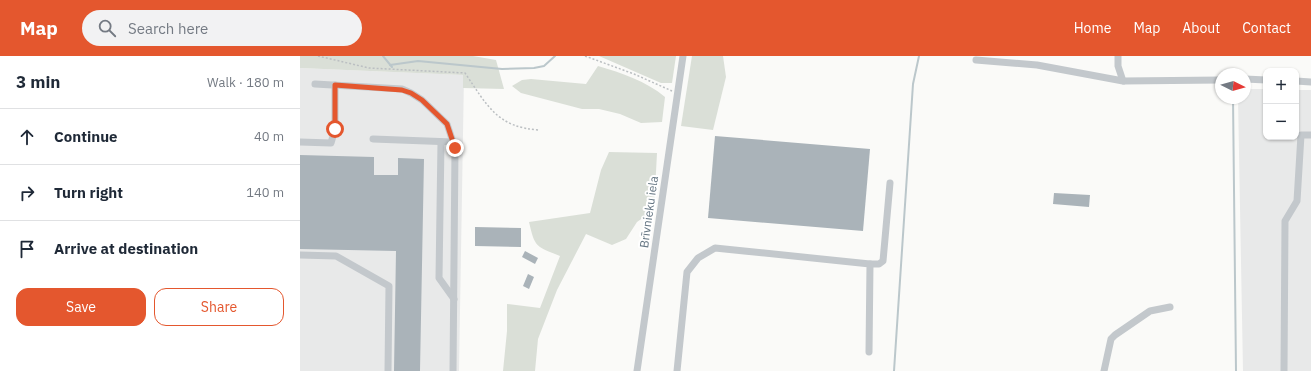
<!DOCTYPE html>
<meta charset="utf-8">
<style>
:root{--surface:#fff;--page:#f2f2f3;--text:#1f2937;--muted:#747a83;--line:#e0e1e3;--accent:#e4572e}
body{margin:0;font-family:"IBM Plex Sans",sans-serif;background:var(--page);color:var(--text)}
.controls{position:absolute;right:12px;top:12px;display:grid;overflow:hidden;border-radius:8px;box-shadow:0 1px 3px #0004}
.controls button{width:36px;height:36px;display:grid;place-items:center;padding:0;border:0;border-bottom:1px solid var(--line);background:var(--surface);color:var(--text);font:20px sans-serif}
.compass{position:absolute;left:915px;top:12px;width:36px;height:36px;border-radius:50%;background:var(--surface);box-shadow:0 1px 3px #0004;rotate:95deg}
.stop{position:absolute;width:12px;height:12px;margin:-9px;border:3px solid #e4572e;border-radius:50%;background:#fff}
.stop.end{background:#e4572e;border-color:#fff;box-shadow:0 1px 4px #0008}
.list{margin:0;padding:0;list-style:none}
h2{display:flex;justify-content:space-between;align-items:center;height:52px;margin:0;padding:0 16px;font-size:17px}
h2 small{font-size:13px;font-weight:400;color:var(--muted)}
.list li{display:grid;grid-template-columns:26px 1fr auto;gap:12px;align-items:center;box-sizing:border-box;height:56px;padding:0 16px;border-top:1px solid var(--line)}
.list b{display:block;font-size:15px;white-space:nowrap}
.list em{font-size:13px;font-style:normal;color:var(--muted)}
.actions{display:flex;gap:8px;padding:12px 16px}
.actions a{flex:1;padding:9px 0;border:1px solid var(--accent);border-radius:12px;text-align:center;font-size:14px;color:var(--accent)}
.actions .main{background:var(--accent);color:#fff}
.icon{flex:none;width:22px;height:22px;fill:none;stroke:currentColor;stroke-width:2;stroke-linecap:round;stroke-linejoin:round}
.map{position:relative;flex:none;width:1011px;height:315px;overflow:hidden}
header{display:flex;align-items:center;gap:24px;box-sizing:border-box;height:56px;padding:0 20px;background:var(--accent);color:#fff}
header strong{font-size:19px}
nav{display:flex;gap:22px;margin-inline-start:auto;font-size:14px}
.search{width:280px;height:36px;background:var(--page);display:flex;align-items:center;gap:10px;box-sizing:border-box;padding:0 14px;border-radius:22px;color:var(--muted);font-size:15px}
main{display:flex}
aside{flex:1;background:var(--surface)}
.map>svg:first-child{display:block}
.built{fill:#e8e9e9}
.green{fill:#dadfd7}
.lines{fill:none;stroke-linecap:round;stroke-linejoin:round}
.stream{stroke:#bbc7cb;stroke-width:2}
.building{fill:#aab3b9}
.path{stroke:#bbbfc2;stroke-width:1.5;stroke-dasharray:2 2;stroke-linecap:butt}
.minor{stroke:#c3c8cc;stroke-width:7}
.route{stroke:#e4572e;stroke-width:5}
.labels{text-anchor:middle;stroke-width:4;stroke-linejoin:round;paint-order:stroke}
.street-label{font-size:12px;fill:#657683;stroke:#fff}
</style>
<header>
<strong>Map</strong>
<div class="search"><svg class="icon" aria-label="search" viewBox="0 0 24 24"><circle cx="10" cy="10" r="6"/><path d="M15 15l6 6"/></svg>Search here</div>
<nav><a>Home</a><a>Map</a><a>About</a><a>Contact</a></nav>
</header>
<main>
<aside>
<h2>3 min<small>Walk · 180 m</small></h2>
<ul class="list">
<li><svg class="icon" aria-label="ahead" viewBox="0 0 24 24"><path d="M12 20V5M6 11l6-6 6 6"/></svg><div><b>Continue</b></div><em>40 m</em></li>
<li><svg class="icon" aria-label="right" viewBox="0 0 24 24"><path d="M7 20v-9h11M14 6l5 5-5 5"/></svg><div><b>Turn right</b></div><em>140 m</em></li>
<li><svg class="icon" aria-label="arrive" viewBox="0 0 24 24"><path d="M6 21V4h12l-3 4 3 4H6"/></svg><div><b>Arrive at destination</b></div></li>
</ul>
<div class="actions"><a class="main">Save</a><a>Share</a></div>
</aside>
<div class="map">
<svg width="1011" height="315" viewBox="0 0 1011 315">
<rect width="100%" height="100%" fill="#fafaf8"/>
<!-- built -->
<g class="built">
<polygon points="0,12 164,19 159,315 0,315"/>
<polygon points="945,33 966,33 966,81 996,81 996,34 1011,34 1011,315 943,315 938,42 945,42"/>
</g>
<!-- green -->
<g class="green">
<polygon points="0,0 173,0 196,4 204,33 163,32 163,19 0,12"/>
<polygon points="299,0 376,0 372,27 361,27"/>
<polygon points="392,0 423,0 426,21 413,74 381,70"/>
<path d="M298 10C322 17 346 25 365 41L362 66 341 67 320 58 299 53H282L221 37 212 30 222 24 231 23 286 28Z"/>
<path d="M309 96 357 97 354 154 337 166 326 183 312 189 286 178 257 234 238 283 235 315H203L207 275V248L240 252 260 200C236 190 235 192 229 166L290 157 301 114Z"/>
</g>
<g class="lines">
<!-- stream -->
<g class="stream">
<polyline points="83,0 92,11"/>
<polyline points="90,9 118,5 202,13 234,12 244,10 255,0"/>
<polyline points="933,42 936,315"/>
<polyline points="594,315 613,28 619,0"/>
</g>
</g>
<!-- building -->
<g class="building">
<polygon points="415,80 570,93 563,175 408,162"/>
<polygon points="0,99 74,101 74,119 98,119 98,102 124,103 120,315 94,315 96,195 0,193"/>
<polygon points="754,137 790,139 789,151 753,148"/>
<polygon points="175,171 221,172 221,191 175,190"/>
<polygon points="225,195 238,202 235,208 222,201"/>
<polygon points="228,218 234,221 229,233 223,230"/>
</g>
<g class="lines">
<!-- path -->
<g class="path">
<path d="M18 0 69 12 165 17C187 49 197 72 240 74"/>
<polyline points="285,0 334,18 372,35"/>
</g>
<!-- minor -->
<g class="minor">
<polyline points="818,0 818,10 823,25 921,24"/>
<polyline points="676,4 737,9 823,25"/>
<polyline points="945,23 966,24"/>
<polyline points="996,25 1011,26"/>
<polyline points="15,28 102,33 111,37 122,44 147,68 155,92 153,315"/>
<polyline points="73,83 153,86"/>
<polyline points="0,86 31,87 35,73 35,29"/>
<polyline points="141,86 139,222 154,243"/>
<polyline points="0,199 36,200 89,230 88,315"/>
<polyline points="570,208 579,208 583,205 590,127"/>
<polyline points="337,315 383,0"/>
<polyline points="377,315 387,216 398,202 415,192 570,208 569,296"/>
<polyline points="804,315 811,283 815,279 850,255 870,251"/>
<polyline points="984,315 985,165 997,145 1001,79 1011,79"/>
</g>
</g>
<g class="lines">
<!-- route -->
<polyline class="route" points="35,73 35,29 102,34 111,37 122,44 147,68 155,92"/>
</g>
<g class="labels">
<!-- street labels -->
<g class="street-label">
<text transform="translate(349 156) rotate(-82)" y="4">Brīvnieku iela</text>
</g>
</g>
</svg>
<div class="controls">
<button>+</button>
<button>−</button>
</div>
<svg class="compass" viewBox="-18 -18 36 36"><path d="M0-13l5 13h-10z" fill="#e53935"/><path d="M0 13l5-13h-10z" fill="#747a83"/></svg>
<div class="stop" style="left:35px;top:73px"></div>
<div class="stop end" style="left:155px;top:92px"></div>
</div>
</main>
